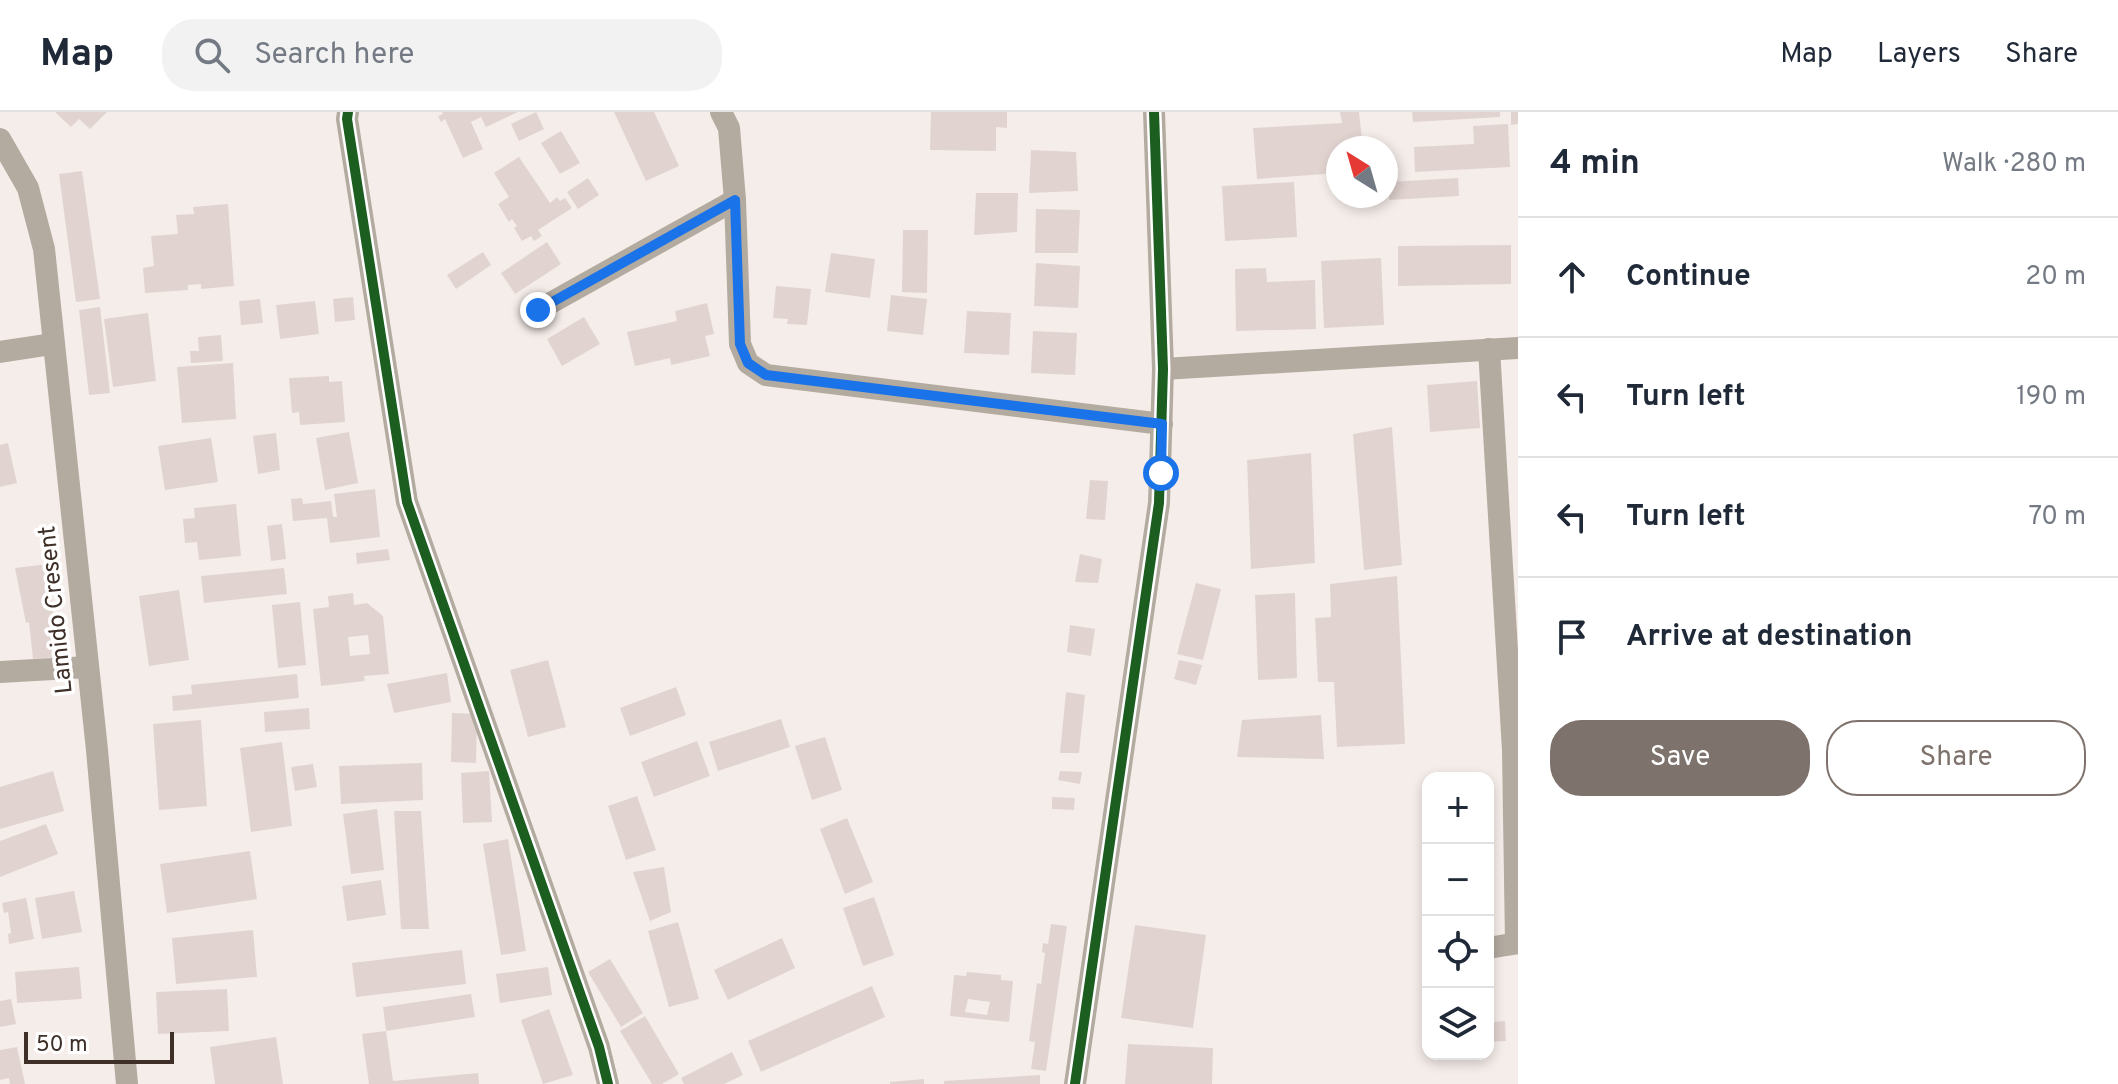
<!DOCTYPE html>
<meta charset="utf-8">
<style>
:root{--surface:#fff;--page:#f2f2f3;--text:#1f2937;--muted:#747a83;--line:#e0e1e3;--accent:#7e726c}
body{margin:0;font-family:Overpass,sans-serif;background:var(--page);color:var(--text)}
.controls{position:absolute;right:24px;bottom:24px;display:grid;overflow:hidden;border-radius:16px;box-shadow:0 4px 12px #0003}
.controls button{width:72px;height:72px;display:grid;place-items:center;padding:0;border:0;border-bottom:2px solid var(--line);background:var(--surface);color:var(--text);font:40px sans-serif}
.compass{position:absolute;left:1326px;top:24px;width:72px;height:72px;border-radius:50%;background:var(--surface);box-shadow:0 4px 12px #0003;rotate:323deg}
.scale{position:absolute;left:24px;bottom:20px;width:150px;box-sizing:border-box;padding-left:8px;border:4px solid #3e3028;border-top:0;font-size:22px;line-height:28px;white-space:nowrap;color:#3e3028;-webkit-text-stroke:6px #fff;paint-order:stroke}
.stop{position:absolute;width:24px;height:24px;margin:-18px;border:6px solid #1a73e8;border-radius:50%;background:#fff}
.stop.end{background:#1a73e8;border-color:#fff;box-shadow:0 2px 8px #0008}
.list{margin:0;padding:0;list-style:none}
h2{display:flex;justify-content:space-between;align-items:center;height:104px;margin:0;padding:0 32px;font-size:34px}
h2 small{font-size:26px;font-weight:400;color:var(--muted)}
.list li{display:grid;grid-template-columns:52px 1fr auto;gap:24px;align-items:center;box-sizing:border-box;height:120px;padding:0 32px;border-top:2px solid var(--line)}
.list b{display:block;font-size:30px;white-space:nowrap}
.list em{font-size:26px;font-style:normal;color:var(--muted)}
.actions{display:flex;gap:16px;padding:24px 32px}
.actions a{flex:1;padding:18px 0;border:2px solid var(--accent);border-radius:32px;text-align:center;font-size:28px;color:var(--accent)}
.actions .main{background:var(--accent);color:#fff}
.icon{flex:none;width:44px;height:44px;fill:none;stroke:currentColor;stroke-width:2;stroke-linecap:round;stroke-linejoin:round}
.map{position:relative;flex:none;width:1518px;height:972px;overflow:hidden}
header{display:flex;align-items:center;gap:48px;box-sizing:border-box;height:112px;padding:0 40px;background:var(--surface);border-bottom:2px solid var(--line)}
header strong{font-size:38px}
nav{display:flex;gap:44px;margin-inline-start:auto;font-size:28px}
.search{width:560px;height:72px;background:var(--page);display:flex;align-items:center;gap:20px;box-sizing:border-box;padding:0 28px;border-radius:32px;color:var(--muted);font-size:30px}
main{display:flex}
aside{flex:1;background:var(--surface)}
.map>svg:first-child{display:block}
.building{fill:#e1d4d0;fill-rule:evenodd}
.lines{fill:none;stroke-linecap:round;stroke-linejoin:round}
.minor{stroke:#b3aaa0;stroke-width:22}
.cycleway-casing{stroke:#fff;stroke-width:15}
.cycleway{stroke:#1b5e20;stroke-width:10}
.route{stroke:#1a73e8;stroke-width:10}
.labels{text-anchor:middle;stroke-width:7;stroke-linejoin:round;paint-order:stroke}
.street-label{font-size:24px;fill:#3e3028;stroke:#fff}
</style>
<header>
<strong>Map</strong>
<div class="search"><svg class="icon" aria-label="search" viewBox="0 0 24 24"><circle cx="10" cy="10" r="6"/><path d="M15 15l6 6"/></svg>Search here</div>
<nav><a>Map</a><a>Layers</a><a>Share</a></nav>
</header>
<main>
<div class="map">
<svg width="1518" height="972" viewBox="0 0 1518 972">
<rect width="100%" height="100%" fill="#f5ede9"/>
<!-- building -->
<g class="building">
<polygon points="55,0 107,0 90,17 79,7 71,15"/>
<polygon points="442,0 518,0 486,15 481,5 471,10 483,37 463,46 445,7 441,10 438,4 443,2"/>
<polygon points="536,0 544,17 519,29 511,12"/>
<polygon points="614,0 654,0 679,54 646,69"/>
<polygon points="931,0 1007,0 1007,16 996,15 996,39 930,38"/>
<polygon points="1340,0 1359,0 1363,36 1338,36 1338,61 1257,67 1253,16 1342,11"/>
<polygon points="1412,0 1500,0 1500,5 1413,10"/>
<polygon points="1511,0 1518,0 1518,12 1511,13"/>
<polygon points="1508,12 1510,55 1415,60 1414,35 1474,32 1473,14"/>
<polygon points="561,19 580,51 560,62 541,31"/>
<polygon points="1031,38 1076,40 1078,79 1029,81"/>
<polygon points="519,45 550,91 557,85 560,89 565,86 572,96 538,118 542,124 534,129 531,124 522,129 514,116 517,114 512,107 509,110 498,92 509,85 494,61"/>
<polygon points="82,59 100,187 76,190 59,62"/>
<polygon points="588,66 599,83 578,97 567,80"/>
<polygon points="1458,66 1459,84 1389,88 1389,70"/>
<polygon points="1294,70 1297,125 1225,129 1222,74"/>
<polygon points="976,81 1018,81 1017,120 974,123"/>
<polygon points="228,92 234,174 201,177 201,172 188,173 188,178 145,181 143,156 154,154 151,124 178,122 176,103 194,102 193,95"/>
<polygon points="1036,97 1080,98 1078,141 1035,141"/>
<polygon points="903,118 928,118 927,181 902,180"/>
<polygon points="547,130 561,152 515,182 501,161"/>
<polygon points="1511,133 1511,172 1398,174 1398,134"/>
<polygon points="483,140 491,153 456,177 447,163"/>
<polygon points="831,141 875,147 870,186 825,180"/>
<polygon points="1381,146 1384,213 1324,216 1321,149"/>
<polygon points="1036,151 1080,154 1078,196 1034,194"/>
<polygon points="1266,156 1267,170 1315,168 1316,217 1236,219 1235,157"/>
<polygon points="776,174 811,177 807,213 787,212 788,207 773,206"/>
<polygon points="891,183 927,187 923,223 887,219"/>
<polygon points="353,185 355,208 335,210 333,187"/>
<polygon points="260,187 263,211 241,213 239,189"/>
<polygon points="315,189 319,222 280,227 276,193"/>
<polygon points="707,191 714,222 705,224 710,244 671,253 670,246 635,254 627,220 677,209 675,199"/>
<polygon points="100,195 110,281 89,283 79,198"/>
<polygon points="967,199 1011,201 1009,243 964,241"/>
<polygon points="148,201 156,269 113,275 104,207"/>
<polygon points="584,205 600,232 562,254 547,227"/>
<polygon points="1033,219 1077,221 1075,263 1031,261"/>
<polygon points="221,223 223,249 191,251 190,239 199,239 198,225"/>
<polygon points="233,251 236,307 182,311 177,255"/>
<polygon points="329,264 329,270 342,269 345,310 300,313 299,300 292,301 289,266"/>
<polygon points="1477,269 1480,316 1430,320 1427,273"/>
<polygon points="1392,315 1402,453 1364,458 1353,322"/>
<polygon points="349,320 358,371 325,378 316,326"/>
<polygon points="276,321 280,358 258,362 253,324"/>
<polygon points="211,326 218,370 165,378 158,334"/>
<polygon points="8,331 17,371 0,375 0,333"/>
<polygon points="1311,341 1315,451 1251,457 1247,348"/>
<polygon points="1090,368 1108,369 1105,408 1086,407"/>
<polygon points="375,377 380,425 330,431 327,406 293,409 291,387 302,386 303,392 331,389 333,405 337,405 334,382"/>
<polygon points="236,392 241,444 199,448 197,430 185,431 183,407 195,406 194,396"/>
<polygon points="282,412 286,447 271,449 267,414"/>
<polygon points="388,437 390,448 357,452 356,441"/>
<polygon points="1080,442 1102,447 1098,471 1075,470"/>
<polygon points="48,452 57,545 33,547 29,510 26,511 15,456"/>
<polygon points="284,456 287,482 204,491 201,464"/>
<polygon points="1397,464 1405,632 1337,635 1334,570 1318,570 1315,506 1331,505 1330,472"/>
<polygon points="1196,471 1221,477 1203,548 1177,542"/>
<polygon points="179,478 189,548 149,554 139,484"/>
<path d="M353 481 354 493 367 491 383 504 389 562 364 564 365 569 321 574 313 497 329 495 328 484ZM368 523 370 542 350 544 348 525Z"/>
<polygon points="1295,481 1297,566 1258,568 1255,483"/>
<polygon points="300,490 306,553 278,556 272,493"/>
<polygon points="1070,513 1095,517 1091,544 1067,540"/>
<polygon points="548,548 566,615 528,625 510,558"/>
<polygon points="1179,548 1202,553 1196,573 1174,567"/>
<polygon points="447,561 451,590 394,601 387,572"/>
<polygon points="297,562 299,586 173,599 172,584 192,582 191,573"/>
<polygon points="676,575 686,603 630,624 620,596"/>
<polygon points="1066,580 1085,583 1079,641 1060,641"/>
<polygon points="309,596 310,617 265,620 264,600"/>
<polygon points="452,601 477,602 476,651 451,650"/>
<polygon points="1321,603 1324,647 1237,645 1242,608"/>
<polygon points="781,607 790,635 718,659 709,630"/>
<polygon points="201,608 207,694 159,698 153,612"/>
<polygon points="825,625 842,678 812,688 795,634"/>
<polygon points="697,629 710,664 654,685 641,650"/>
<polygon points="282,630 292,714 251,720 240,636"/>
<polygon points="422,651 423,688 341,692 339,654"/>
<polygon points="313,652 317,675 295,679 291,655"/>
<polygon points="53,659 64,699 0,717 0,675"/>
<polygon points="489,659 492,710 463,711 461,661"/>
<polygon points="1060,659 1082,660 1080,672 1058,668"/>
<polygon points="637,684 656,738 626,748 608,694"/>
<polygon points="1052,685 1075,686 1074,698 1052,697"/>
<polygon points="377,697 384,758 351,762 343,702"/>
<polygon points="394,699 421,699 429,817 401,817"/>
<polygon points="847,706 873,770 845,782 820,717"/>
<polygon points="46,712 58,742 0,765 0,729"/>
<polygon points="508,727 526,839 501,843 483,732"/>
<polygon points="250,739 257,787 167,801 160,752"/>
<polygon points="664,755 671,800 650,809 633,760"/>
<polygon points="381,768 386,803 347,809 342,774"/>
<polygon points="74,779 82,820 42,827 35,786"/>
<polygon points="874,785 894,843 863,854 843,796"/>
<polygon points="26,786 34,827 9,832 8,822 11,821 8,800 4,801 2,791"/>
<polygon points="678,810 699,887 669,895 648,819"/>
<polygon points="1051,812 1067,814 1046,959 1031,957 1035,930 1029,929 1037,871 1041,872 1045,841 1042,840 1043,831 1048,832"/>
<polygon points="1135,813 1206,823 1193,916 1121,906"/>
<polygon points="253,818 257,865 176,872 172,826"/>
<polygon points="782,826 795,856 728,888 714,858"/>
<polygon points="462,838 466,872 356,885 352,851"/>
<polygon points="610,847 643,901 621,915 588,860"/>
<polygon points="79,855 82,887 17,891 15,860"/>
<polygon points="548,855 552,883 500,891 496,862"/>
<polygon points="1493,859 1493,894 1488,894 1488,860"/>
<path d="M967 860 1001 863V868L1013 869 1009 910 950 904 954 863 966 864ZM968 887 990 890 987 903 965 900Z"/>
<polygon points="872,874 885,905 761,960 748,929"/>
<polygon points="227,877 229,919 158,922 156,880"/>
<polygon points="471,882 475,905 386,919 383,895"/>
<polygon points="11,887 16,912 0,915 0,889"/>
<polygon points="549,897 573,963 543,972 521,908"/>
<polygon points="1488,898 1494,898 1494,910 1505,909 1506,929 1488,930"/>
<polygon points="645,904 679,962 662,972 652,972 620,919"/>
<polygon points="386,919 393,969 478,961 479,972 369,972 362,922"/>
<polygon points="276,925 283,972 215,972 210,935"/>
<polygon points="1128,932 1213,936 1212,972 1125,972"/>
<polygon points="17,935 25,972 10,972 9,966 0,968 0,938"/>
<polygon points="732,940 743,963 724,972 684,972 681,966"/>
<polygon points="1040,963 1040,972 944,972 944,969"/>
<polygon points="924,967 924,972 890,972 890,970"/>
</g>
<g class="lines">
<!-- minor -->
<g class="minor">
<polyline points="348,0 347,7 407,390 599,935 608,972"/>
<polyline points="721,0 729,16 735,88 740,232 748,251 766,263 1162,312"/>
<polyline points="0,27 28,76 44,137 97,638 127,972"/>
<polyline points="538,198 735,88"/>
<polyline points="1489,237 1513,638 1518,638"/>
<polyline points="0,240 52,232"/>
<polyline points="1163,257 1518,236"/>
<polyline points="0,560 88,555"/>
<polyline points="1513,638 1516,831"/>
<polyline points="1488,836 1518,831"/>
<polyline points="1075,972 1159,391 1163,257 1154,0"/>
</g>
<defs>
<g id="cycleway">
<polyline points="348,0 347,7 407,390 599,935 608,972"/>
<polyline points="1075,972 1159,391 1163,257 1154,0"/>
</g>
</defs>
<!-- cycleway casing -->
<use href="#cycleway" class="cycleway-casing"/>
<!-- cycleway -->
<use href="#cycleway" class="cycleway"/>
</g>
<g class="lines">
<!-- route -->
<polyline class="route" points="538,198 735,88 740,232 748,251 766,263 1162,312 1161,361"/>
</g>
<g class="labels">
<!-- street labels -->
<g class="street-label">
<text transform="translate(55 498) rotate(-96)" y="8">Lamido Cresent</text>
</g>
</g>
</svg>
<div class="controls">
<button>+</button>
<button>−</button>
<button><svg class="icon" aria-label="locate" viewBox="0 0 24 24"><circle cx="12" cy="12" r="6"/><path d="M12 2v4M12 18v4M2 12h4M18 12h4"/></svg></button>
<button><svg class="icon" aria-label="layers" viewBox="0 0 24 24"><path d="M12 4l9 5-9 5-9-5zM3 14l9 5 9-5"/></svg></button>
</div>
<svg class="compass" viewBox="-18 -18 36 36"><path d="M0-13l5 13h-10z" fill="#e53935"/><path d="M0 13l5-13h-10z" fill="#747a83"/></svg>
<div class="scale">50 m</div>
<div class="stop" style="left:1161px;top:361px"></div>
<div class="stop end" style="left:538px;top:198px"></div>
</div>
<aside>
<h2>4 min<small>Walk · 280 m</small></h2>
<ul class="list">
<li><svg class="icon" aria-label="ahead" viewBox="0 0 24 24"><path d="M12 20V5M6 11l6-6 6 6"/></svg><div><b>Continue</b></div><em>20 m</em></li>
<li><svg class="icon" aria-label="left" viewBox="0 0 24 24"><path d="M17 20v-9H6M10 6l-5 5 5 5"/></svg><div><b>Turn left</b></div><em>190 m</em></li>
<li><svg class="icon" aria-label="left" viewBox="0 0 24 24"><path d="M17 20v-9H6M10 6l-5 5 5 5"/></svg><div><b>Turn left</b></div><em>70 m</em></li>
<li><svg class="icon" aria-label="arrive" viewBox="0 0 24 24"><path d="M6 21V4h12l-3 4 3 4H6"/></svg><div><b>Arrive at destination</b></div></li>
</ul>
<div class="actions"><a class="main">Save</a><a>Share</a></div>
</aside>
</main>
